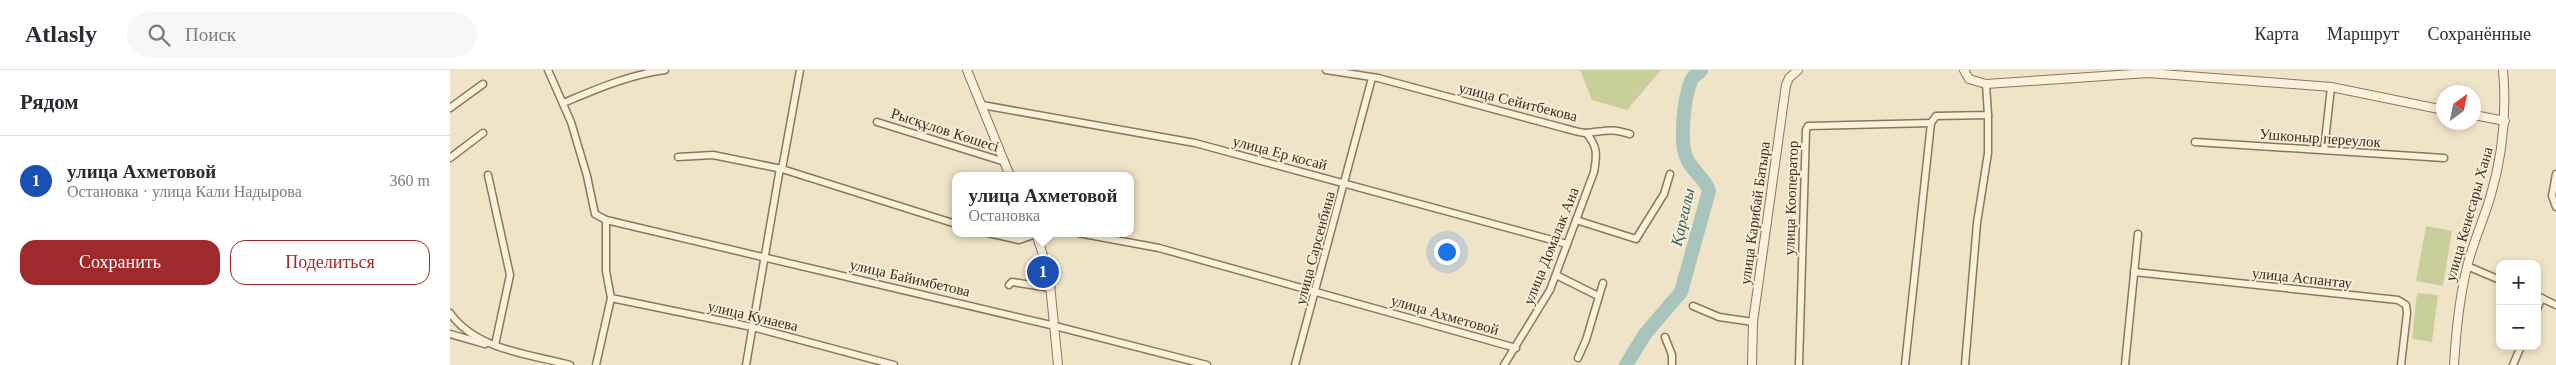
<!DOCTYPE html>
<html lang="ru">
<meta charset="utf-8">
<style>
:root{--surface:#fff;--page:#f7f7f7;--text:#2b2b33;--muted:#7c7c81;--line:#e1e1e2;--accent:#9e2a2b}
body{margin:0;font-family:"Times New Roman",serif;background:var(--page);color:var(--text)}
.controls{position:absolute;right:15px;bottom:15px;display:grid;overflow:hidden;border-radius:10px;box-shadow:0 2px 8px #0003}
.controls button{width:45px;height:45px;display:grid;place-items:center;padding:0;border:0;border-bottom:1px solid var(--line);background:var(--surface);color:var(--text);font:25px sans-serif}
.compass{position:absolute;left:1986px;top:15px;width:45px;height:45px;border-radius:50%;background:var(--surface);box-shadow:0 2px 8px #0003;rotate:33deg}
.you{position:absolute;left:996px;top:181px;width:18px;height:18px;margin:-12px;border:4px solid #fff;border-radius:50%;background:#1a73e8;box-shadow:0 0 0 8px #1a73e833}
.badge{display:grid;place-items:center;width:32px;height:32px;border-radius:50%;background:var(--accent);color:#fff;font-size:16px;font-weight:700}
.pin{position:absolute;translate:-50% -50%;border:2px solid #fff;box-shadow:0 1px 5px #0006}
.popup{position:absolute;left:502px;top:102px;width:182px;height:65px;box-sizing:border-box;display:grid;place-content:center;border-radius:10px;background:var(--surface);filter:drop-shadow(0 1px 4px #0005);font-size:16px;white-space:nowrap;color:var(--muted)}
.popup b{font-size:19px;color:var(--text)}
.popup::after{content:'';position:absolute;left:50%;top:100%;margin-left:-10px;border:10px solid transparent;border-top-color:var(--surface)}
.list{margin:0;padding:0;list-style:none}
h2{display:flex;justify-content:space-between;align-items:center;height:65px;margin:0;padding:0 20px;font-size:21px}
h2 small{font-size:16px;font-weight:400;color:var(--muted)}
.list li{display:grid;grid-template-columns:32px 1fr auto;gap:15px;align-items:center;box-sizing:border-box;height:90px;padding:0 20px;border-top:1px solid var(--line)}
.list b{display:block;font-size:19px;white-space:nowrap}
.list p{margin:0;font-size:16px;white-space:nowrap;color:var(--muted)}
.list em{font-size:16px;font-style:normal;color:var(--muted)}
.actions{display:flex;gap:10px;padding:15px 20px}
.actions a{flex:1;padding:11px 0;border:1px solid var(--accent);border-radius:15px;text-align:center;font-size:18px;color:var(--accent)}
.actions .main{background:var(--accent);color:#fff}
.icon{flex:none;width:28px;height:28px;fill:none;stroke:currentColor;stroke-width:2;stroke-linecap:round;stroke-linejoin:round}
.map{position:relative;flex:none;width:2106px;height:295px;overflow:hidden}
header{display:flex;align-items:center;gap:30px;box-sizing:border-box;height:70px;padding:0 25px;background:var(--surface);border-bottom:1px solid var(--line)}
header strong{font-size:24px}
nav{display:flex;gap:28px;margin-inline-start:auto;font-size:18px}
.search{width:350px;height:45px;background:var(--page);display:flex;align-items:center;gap:12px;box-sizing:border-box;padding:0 18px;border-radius:28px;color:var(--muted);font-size:19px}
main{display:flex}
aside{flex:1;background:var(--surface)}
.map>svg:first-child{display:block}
.green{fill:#c9cf9b}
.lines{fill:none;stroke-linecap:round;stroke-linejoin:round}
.river{stroke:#a9c4bc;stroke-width:14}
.minor-casing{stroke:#8d765c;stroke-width:9}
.tertiary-casing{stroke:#8d765c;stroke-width:10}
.minor{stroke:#faf1dc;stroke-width:6}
.tertiary{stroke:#faf1dc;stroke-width:8}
.labels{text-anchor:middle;stroke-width:4;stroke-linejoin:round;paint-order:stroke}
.street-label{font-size:15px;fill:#3d2e20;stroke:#f7eed8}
.water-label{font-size:16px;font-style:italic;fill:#2f5d5a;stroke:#f7eed8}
</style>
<header>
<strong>Atlasly</strong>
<div class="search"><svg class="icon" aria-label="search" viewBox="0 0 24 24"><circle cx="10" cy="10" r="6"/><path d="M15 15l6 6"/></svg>Поиск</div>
<nav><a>Карта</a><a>Маршрут</a><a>Сохранённые</a></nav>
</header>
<main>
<aside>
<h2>Рядом<small></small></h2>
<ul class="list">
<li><span class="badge" style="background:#1a4fb4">1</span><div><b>улица Ахметовой</b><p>Остановка · улица Кали Надырова</p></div><em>360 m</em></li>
</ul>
<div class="actions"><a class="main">Сохранить</a><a>Поделиться</a></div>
</aside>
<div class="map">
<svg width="2106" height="295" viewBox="0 0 2106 295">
<rect width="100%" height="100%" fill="#f0e4c8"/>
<!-- green -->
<g class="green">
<polygon points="1130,0 1211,0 1177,40 1142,30"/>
<polygon points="1976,156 2002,161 1993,216 1966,211"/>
<polygon points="1967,223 1988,225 1982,272 1962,269"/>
</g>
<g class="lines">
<!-- river -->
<path class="river" d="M1176 295 1195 264 1231 222 1259 121C1255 108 1243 102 1237 89 1229 74 1234 27 1241 11 1242 7 1248 4 1251 0"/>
<defs>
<g id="minor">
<polyline points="98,0 121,52 137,106 145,144 156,150 156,201 161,228 302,257 444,295"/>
<path d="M876 0 928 8 1110 57C1118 59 1129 63 1137 63 1157 61 1159 58 1180 64"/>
<path d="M113 33C147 19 178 5 215 0"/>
<polyline points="532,35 745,73 1117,174"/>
<polyline points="0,38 33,14"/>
<polyline points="427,52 555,92"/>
<polyline points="1745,72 1994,88"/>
<polyline points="1874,80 1881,17"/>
<polyline points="228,87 263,85 332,99 506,154"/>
<polyline points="0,88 33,63"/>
<polyline points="332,99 350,0"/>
<polyline points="2106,104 2102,126 2106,137"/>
<polyline points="38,105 60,205 45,275"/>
<polyline points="156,150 605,256 757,295"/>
<polyline points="1126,150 1186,169 1214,124 1220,104"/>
<polyline points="538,163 569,170 589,163"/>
<polyline points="628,163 709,178 1066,278"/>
<polyline points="2017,196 2050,210"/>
<polyline points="1684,202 1948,230 1956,235 1957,243 1951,295"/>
<polyline points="1106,205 1148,226"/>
<polyline points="559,215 562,212 601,218"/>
<polyline points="2087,226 2106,235"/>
<polyline points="1243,236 1269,247 1303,252"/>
<polyline points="2087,239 2092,228"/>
<path d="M0 243C26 280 79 284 120 295"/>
<polyline points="0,264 35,274"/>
<polyline points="1215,267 1222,285 1222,295"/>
<polyline points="1128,288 1136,270 1153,213"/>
<polyline points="146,295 161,228"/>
<polyline points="296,295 330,98"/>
<polyline points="845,295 922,8"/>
<path d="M1054 295 1100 220 1144 102C1147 85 1148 76 1136 63"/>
<polyline points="1349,295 1356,60 1358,56 1481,53"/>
<polyline points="1455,295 1481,53 1486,46 1538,45 1536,14"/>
<polyline points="1515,295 1527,153 1538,83 1538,45"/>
<polyline points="1675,295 1688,164"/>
<polyline points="2063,295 2071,276"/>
</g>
<g id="tertiary">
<polyline points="517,0 560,106"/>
<polyline points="1514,0 1519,9 1536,14 1698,3 1856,15 1881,17 1994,40"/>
<polyline points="2024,45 2055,51"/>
<polyline points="586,163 599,204 608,295"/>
<polyline points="1302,295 1303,252 1336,15 1339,8 1348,0"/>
<path d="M2004 295C2006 262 2009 229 2017 197 2023 173 2033 151 2040 128 2053 85 2057 45 2053 0"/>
</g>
</defs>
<!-- minor casing -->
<use href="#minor" class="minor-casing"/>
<!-- tertiary casing -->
<use href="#tertiary" class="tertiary-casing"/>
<!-- minor -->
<use href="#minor" class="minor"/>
<!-- tertiary -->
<use href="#tertiary" class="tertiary"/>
</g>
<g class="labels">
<!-- street labels -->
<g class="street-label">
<text transform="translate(1068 32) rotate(14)" y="5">улица Сейитбекова</text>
<text transform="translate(495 60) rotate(18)" y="5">Рысқұлов Көшесі</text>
<text transform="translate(1870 68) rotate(4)" y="5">Ушконыр переулок</text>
<text transform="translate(830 83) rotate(15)" y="5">улица Ер косай</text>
<text transform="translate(1341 128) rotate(-88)" y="5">улица Кооператор</text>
<text transform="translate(1305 143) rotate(-82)" y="5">улица Карибай Батыра</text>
<text transform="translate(2019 144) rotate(-74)" y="5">улица Кенесары Хана</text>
<text transform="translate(1101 176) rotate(-68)" y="5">улица Домалак Ана</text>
<text transform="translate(865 178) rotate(-75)" y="5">улица Сарсенбина</text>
<text transform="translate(460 208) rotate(13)" y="5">улица Байимбетова</text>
<text transform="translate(1852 208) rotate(6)" y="5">улица Аспантау</text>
<text transform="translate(995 245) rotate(16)" y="5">улица Ахметовой</text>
<text transform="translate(303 246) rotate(13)" y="5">улица Кунаева</text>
</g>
<!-- water labels -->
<g class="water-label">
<text transform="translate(1232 147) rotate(-77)" y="6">Қарғалы</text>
</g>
</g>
</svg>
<div class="controls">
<button>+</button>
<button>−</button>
</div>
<svg class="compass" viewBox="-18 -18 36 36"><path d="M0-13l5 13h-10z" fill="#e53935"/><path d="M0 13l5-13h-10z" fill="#7c7c81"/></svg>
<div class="you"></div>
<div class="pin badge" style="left:593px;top:202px;background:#1a4fb4">1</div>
<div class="popup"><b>улица Ахметовой</b>Остановка</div>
</div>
</main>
